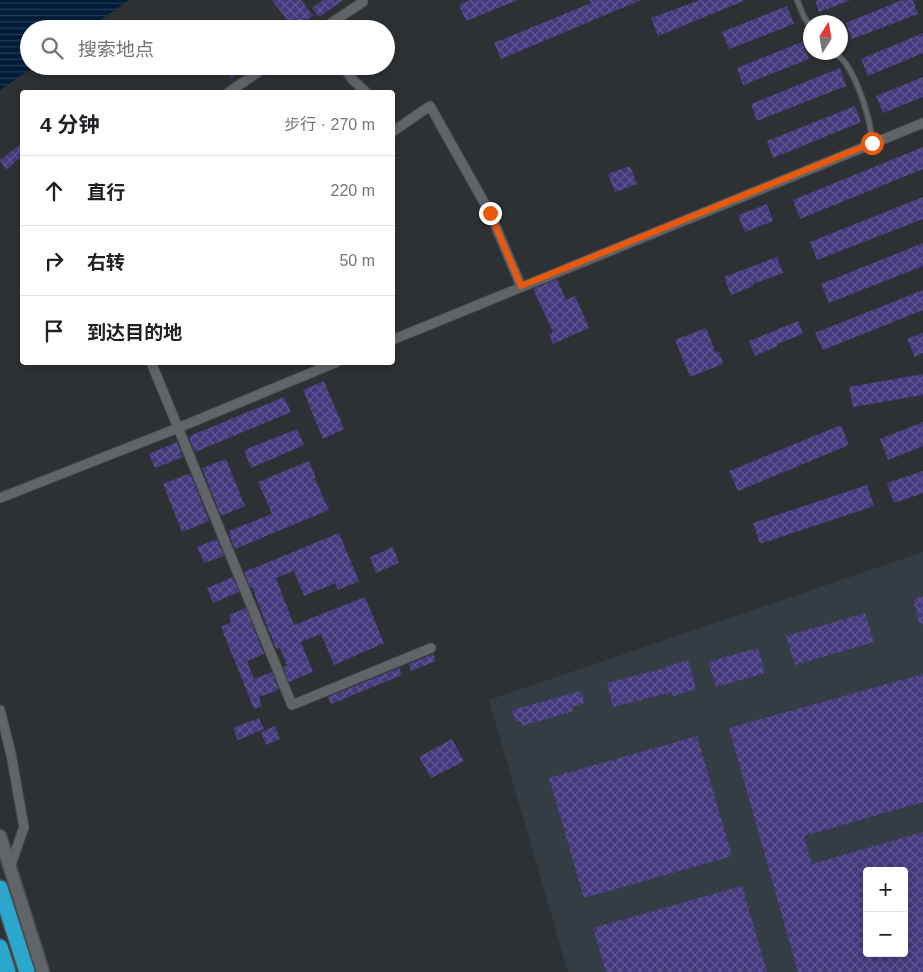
<!DOCTYPE html>
<html lang="zh">
<meta charset="utf-8">
<style>
:root{--surface:#fff;--page:#f6f6f6;--text:#202124;--muted:#757577;--line:#e0e0e0}
body{margin:0;font-family:Helvetica,"Noto Sans SC",sans-serif;background:var(--page);color:var(--text)}
.controls{position:absolute;right:15px;bottom:15px;display:grid;overflow:hidden;border-radius:5px;box-shadow:0 2px 8px #0003}
.controls button{width:45px;height:45px;display:grid;place-items:center;padding:0;border:0;border-bottom:1px solid var(--line);background:var(--surface);color:var(--text);font:25px sans-serif}
.compass{position:absolute;left:803px;top:15px;width:45px;height:45px;border-radius:50%;background:var(--surface);box-shadow:0 2px 8px #0003;rotate:11deg}
.stop{position:absolute;width:15px;height:15px;margin:-11px;border:4px solid #ea580c;border-radius:50%;background:#fff}
.stop.end{background:#ea580c;border-color:#fff;box-shadow:0 1px 5px #0008}
.list{margin:0;padding:0;list-style:none}
h2{display:flex;justify-content:space-between;align-items:center;height:65px;margin:0;padding:0 20px;font-size:21px}
h2 small{font-size:16px;font-weight:400;color:var(--muted)}
.list li{display:grid;grid-template-columns:32px 1fr auto;gap:15px;align-items:center;box-sizing:border-box;height:70px;padding:0 20px;border-top:1px solid var(--line)}
.list b{display:block;font-size:19px;white-space:nowrap}
.list em{font-size:16px;font-style:normal;color:var(--muted)}
.icon{flex:none;width:28px;height:28px;fill:none;stroke:currentColor;stroke-width:2;stroke-linecap:round;stroke-linejoin:round}
.map{position:relative;flex:none;width:923px;height:972px;overflow:hidden}
.search{position:absolute;background:var(--surface);box-shadow:0 2px 8px #0003;left:20px;top:20px;width:375px;height:55px;display:flex;align-items:center;gap:12px;box-sizing:border-box;padding:0 18px;border-radius:28px;color:var(--muted);font-size:19px}
.panel{position:absolute;background:var(--surface);box-shadow:0 2px 8px #0003;left:20px;top:90px;width:375px;height:275px;border-radius:5px}
.map>svg:first-child{display:block}
.built{fill:#353d44;fill-rule:evenodd}
.water{fill:url(#water-rules)}
.building{fill:url(#building-cross-hatch);fill-rule:evenodd}
.lines{fill:none;stroke-linecap:round;stroke-linejoin:round}
.lane-casing{stroke:#4a4d50;stroke-width:7}
.street-casing{stroke:#4a4d50;stroke-width:11}
.secondary-casing{stroke:#4a4d50;stroke-width:15}
.highway-casing{stroke:#4a4d50;stroke-width:18}
.lane{stroke:#616468;stroke-width:4.5}
.street{stroke:#616468;stroke-width:9}
.secondary{stroke:#616468;stroke-width:12}
.highway{stroke:#2ba7ce;stroke-width:15}
.route{stroke:#ea580c;stroke-width:6}
</style>
<div class="map">
<svg width="923" height="972" viewBox="0 0 923 972">
<defs>
<pattern id="water-rules" width="6" height="5" patternUnits="userSpaceOnUse" patternTransform="scale(1.25)"><rect width="6" height="5" fill="#011c3a"/><path d="M0 2.5h6" fill="none" stroke="#253c56"/></pattern>
<pattern id="building-cross-hatch" width="8" height="8" patternUnits="userSpaceOnUse" patternTransform="scale(1.25)"><rect width="8" height="8" fill="#45397e"/><path d="M0 0l8 8M0 8l8-8" fill="none" stroke="#5f558f"/></pattern>
</defs>
<rect width="100%" height="100%" fill="#2d3134"/>
<!-- built -->
<path class="built" d="M923 552V972H568L489 700ZM867 871H904V953H867Z"/>
<!-- water -->
<polygon class="water" points="0,0 129,0 88,29 29,29 29,66 35,66 0,90"/>
<!-- building -->
<g class="building">
<polygon points="272,0 301,0 313,16 294,29"/>
<polygon points="323,0 343,0 319,17 312,8"/>
<polygon points="470,0 518,0 466,21 459,5"/>
<polygon points="590,0 641,0 501,59 494,43 591,3"/>
<polygon points="700,0 746,0 658,36 651,18"/>
<polygon points="815,0 849,0 849,1 819,12"/>
<polygon points="902,0 913,0 918,14 852,39 846,23"/>
<polygon points="787,6 794,24 729,49 722,32"/>
<polygon points="923,33 923,53 868,76 861,59"/>
<polygon points="802,42 809,59 743,85 737,68"/>
<polygon points="222,66 246,66 231,78"/>
<polygon points="840,68 846,86 757,121 751,104"/>
<polygon points="923,77 923,97 883,113 876,96"/>
<polygon points="855,106 861,122 773,158 767,141"/>
<polygon points="22,143 22,156 6,170 0,160"/>
<polygon points="923,147 923,169 800,219 793,200"/>
<polygon points="630,166 637,184 615,192 608,174"/>
<polygon points="923,197 923,219 817,260 810,242"/>
<polygon points="767,204 773,221 745,232 738,215"/>
<polygon points="923,243 923,266 829,303 821,284"/>
<polygon points="777,257 783,273 753,284 753,286 731,295 724,277"/>
<polygon points="557,279 566,300 575,296 589,328 553,344 549,334 553,332 533,289"/>
<polygon points="923,290 923,310 823,350 815,333"/>
<polygon points="798,321 803,334 777,344 778,346 755,356 749,341"/>
<polygon points="706,328 716,353 719,352 723,364 690,377 675,340"/>
<polygon points="923,333 923,353 915,357 907,339"/>
<polygon points="923,374 923,395 853,407 849,387"/>
<polygon points="324,381 344,429 323,439 303,390"/>
<polygon points="284,397 291,412 195,452 189,437 190,436"/>
<polygon points="923,422 923,446 888,460 880,439"/>
<polygon points="841,425 849,445 738,491 729,471"/>
<polygon points="297,429 304,445 251,468 244,450"/>
<polygon points="177,442 183,457 155,468 149,454"/>
<polygon points="226,459 245,506 221,516 202,468"/>
<polygon points="309,461 316,478 315,479 329,510 235,549 229,534 230,534 229,531 272,514 258,482"/>
<polygon points="923,471 923,493 894,503 887,483"/>
<polygon points="190,473 209,521 182,532 163,484"/>
<polygon points="867,485 874,506 760,544 753,523"/>
<polygon points="339,533 359,581 338,590 335,583 304,596 294,571 276,578 294,625 365,597 384,643 334,665 321,634 301,642 313,672 289,682 283,667 287,666 280,648 276,649 252,587 250,588 244,572"/>
<polygon points="217,539 224,556 204,563 197,547"/>
<polygon points="393,547 399,563 376,573 370,557"/>
<polygon points="233,577 239,592 213,603 207,588"/>
<polygon points="923,596 923,624 920,625 913,599"/>
<polygon points="246,608 264,654 247,661 254,679 272,672 279,690 259,697 262,706 254,709 221,627 231,622 229,615"/>
<polygon points="865,613 874,642 795,665 786,636"/>
<polygon points="758,648 765,673 716,687 708,662"/>
<polygon points="433,654 436,661 411,671 409,664"/>
<polygon points="688,660 696,689 673,696 672,692 613,707 607,683 665,668 665,667"/>
<polygon points="399,668 402,675 331,704 328,697"/>
<path d="M923 674V802L804 836 812 864 923 832V972H798L729 728ZM867 871H904V953H867Z"/>
<polygon points="581,691 585,703 572,707 574,711 522,726 520,721 516,722 512,710"/>
<polygon points="259,718 264,729 238,740 233,728"/>
<polygon points="275,726 280,739 266,745 261,732"/>
<polygon points="697,736 732,856 584,898 549,778"/>
<polygon points="452,739 464,761 431,778 419,757"/>
<polygon points="742,886 767,972 606,972 593,928"/>
</g>
<g class="lines">
<defs>
<g id="lane">
<polyline points="797,0 804,17 810,26"/>
<path d="M834 52C838 56 843 59 846 64 859 83 871 120 872 143"/>
</g>
<g id="street">
<polyline points="322,29 363,2"/>
<polyline points="343,66 352,79 366,92"/>
<polyline points="229,92 267,66"/>
<polyline points="392,132 430,106 490,213 521,286"/>
<polyline points="392,340 923,123"/>
<polyline points="151,362 292,705 431,648"/>
<polyline points="0,498 178,428 337,362"/>
<polyline points="0,710 11,754 24,827 10,867"/>
</g>
<polyline id="secondary" points="0,836 43,972"/>
<g id="highway">
<polyline points="0,888 27,972"/>
<polyline points="0,947 8,972"/>
</g>
</defs>
<!-- lane casing -->
<use href="#lane" class="lane-casing"/>
<!-- street casing -->
<use href="#street" class="street-casing"/>
<!-- secondary casing -->
<use href="#secondary" class="secondary-casing"/>
<!-- highway casing -->
<use href="#highway" class="highway-casing"/>
<!-- lane -->
<use href="#lane" class="lane"/>
<!-- street -->
<use href="#street" class="street"/>
<!-- secondary -->
<use href="#secondary" class="secondary"/>
<!-- highway -->
<use href="#highway" class="highway"/>
</g>
<g class="lines">
<!-- route -->
<polyline class="route" points="490,213 521,286 872,143"/>
</g>
</svg>
<div class="controls">
<button>+</button>
<button>−</button>
</div>
<svg class="compass" viewBox="-18 -18 36 36"><path d="M0-13l5 13h-10z" fill="#e53935"/><path d="M0 13l5-13h-10z" fill="#757577"/></svg>
<div class="stop" style="left:872px;top:143px"></div>
<div class="stop end" style="left:490px;top:213px"></div>
<div class="search"><svg class="icon" aria-label="search" viewBox="0 0 24 24"><circle cx="10" cy="10" r="6"/><path d="M15 15l6 6"/></svg>搜索地点</div>
<section class="panel">
<h2>4 分钟<small>步行 · 270 m</small></h2>
<ul class="list">
<li><svg class="icon" aria-label="ahead" viewBox="0 0 24 24"><path d="M12 20V5M6 11l6-6 6 6"/></svg><div><b>直行</b></div><em>220 m</em></li>
<li><svg class="icon" aria-label="right" viewBox="0 0 24 24"><path d="M7 20v-9h11M14 6l5 5-5 5"/></svg><div><b>右转</b></div><em>50 m</em></li>
<li><svg class="icon" aria-label="arrive" viewBox="0 0 24 24"><path d="M6 21V4h12l-3 4 3 4H6"/></svg><div><b>到达目的地</b></div></li>
</ul>
</section>
</div>
